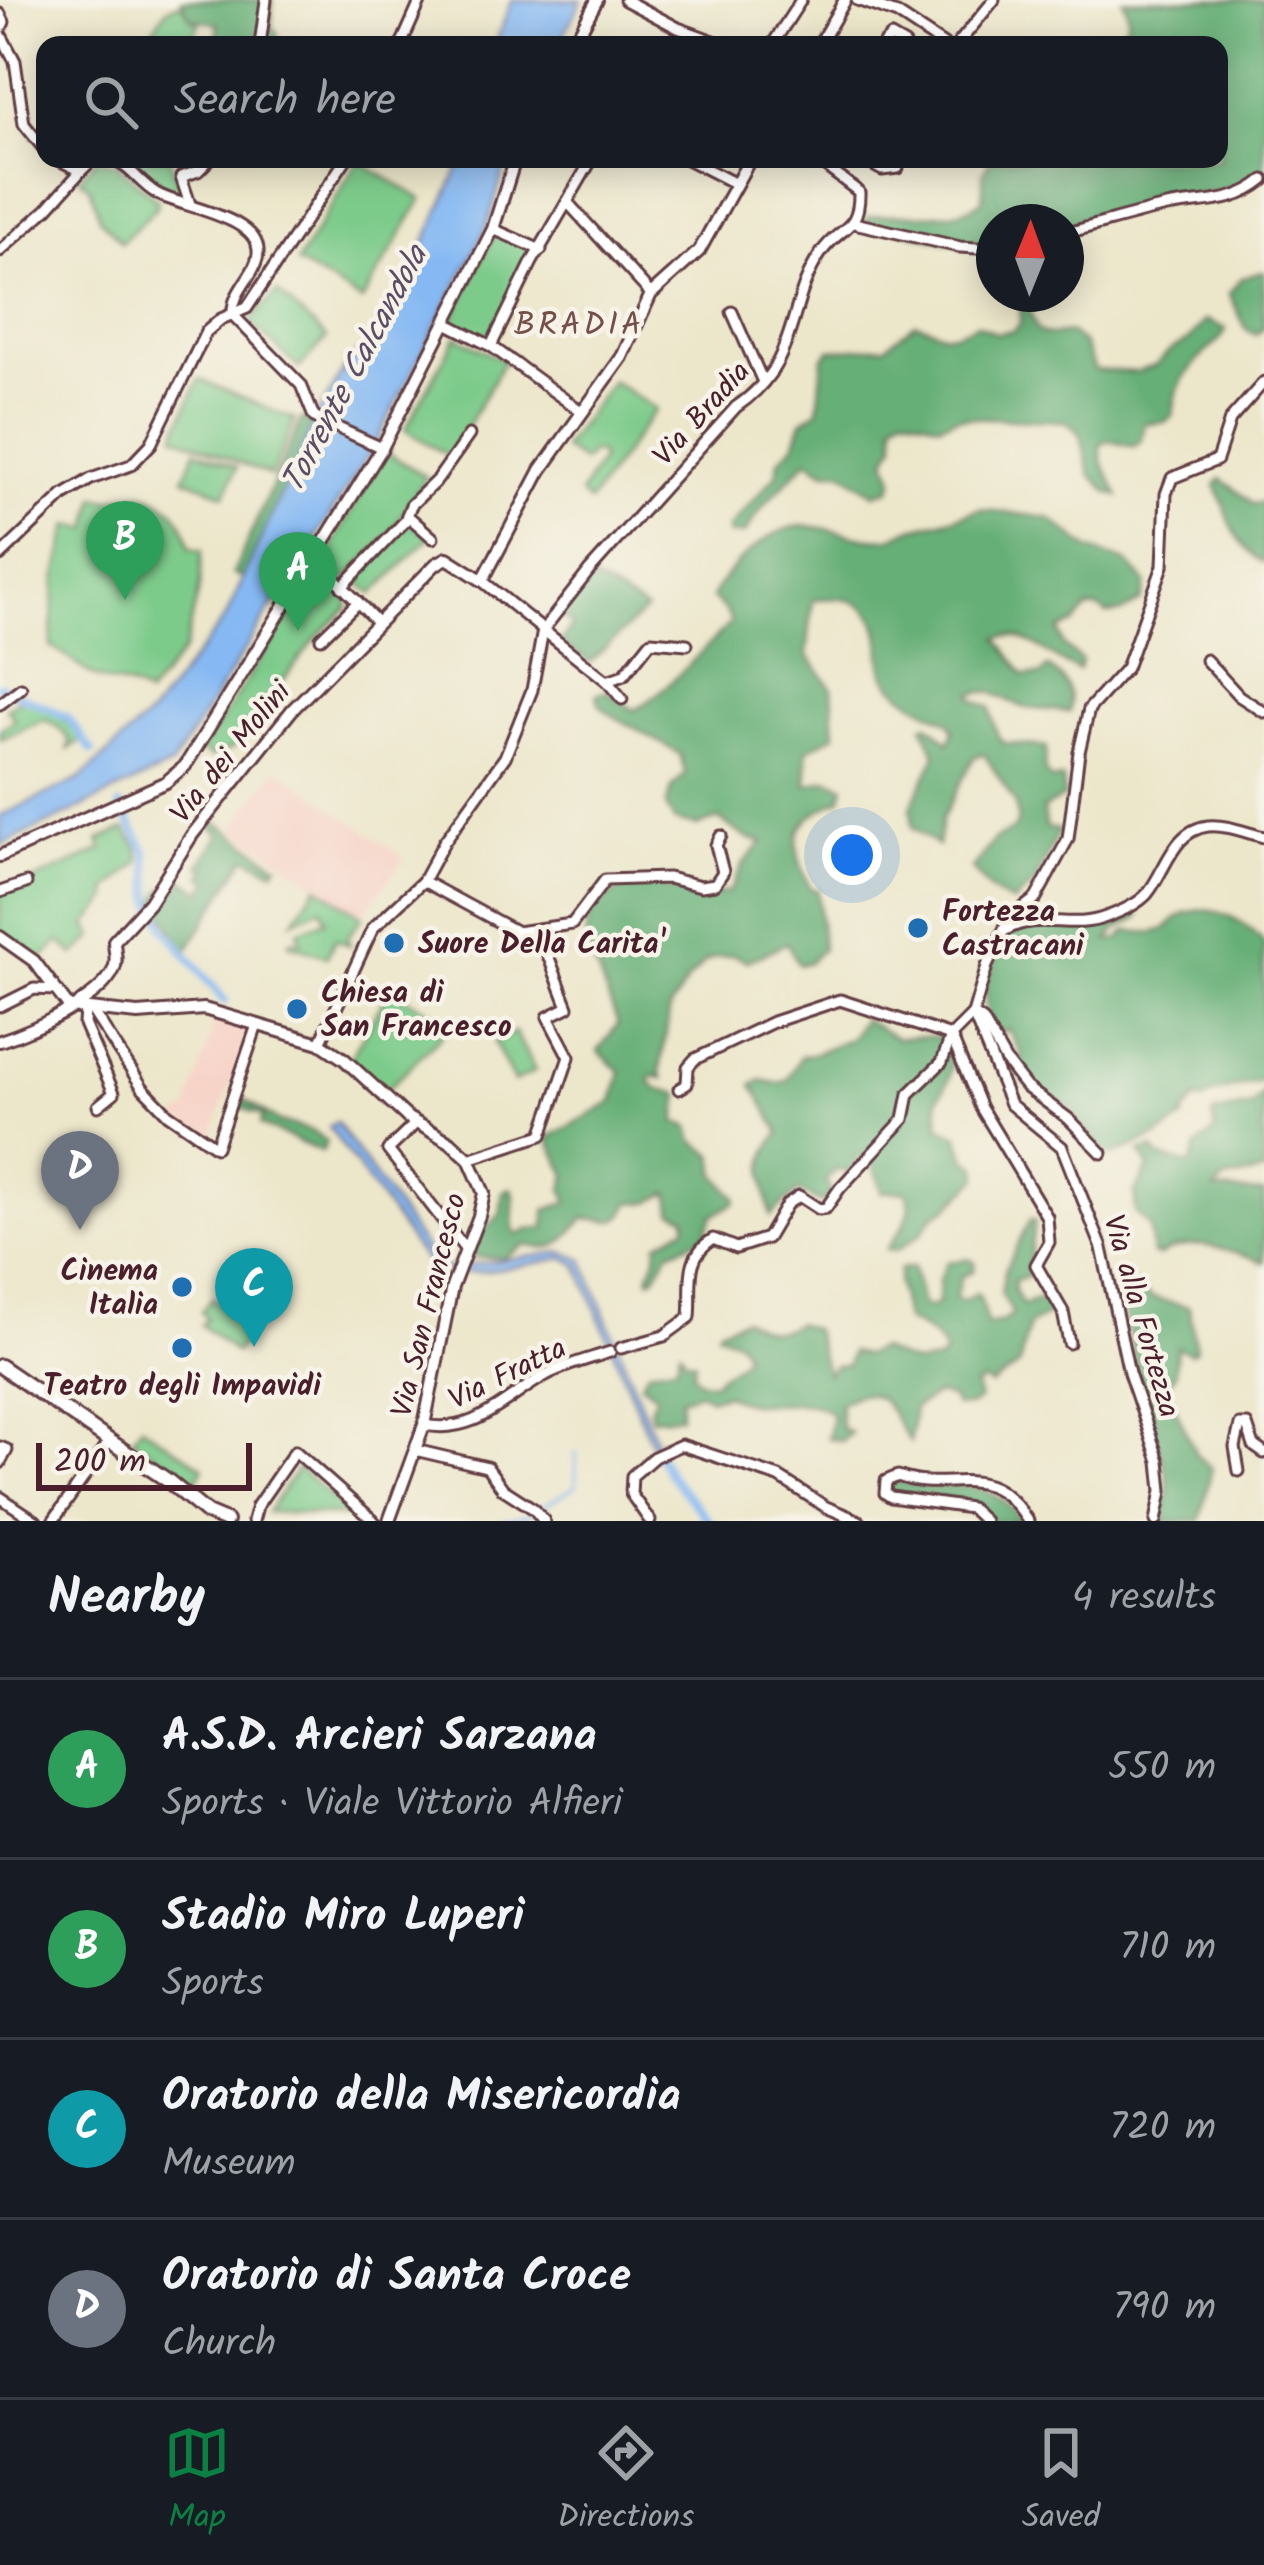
<!DOCTYPE html>
<meta charset="utf-8">
<style>
:root{--surface:#171b24;--page:#242831;--text:#f1f3f6;--muted:#9ea1a6;--line:#363941;--accent:#0b8043}
body{margin:0;font-family:Kalam,sans-serif;background:var(--page);color:var(--text)}
.compass{position:absolute;left:976px;top:204px;width:108px;height:108px;border-radius:50%;background:var(--surface);box-shadow:0 6px 30px #0003;rotate:1deg}
.scale{position:absolute;left:36px;bottom:30px;width:216px;box-sizing:border-box;padding-left:12px;border:6px solid #4a1f2b;border-top:0;font-size:33px;line-height:42px;white-space:nowrap;color:#4a1f2b;-webkit-text-stroke:9px #f7f3e8;paint-order:stroke}
.you{position:absolute;left:852px;top:855px;width:42px;height:42px;margin:-30px;border:9px solid #fff;border-radius:50%;background:#1a73e8;box-shadow:0 0 0 18px #1a73e833}
.badge{display:grid;place-items:center;width:78px;height:78px;border-radius:50%;background:var(--accent);color:#fff;font-size:39px;font-weight:700}
.pin{position:absolute;translate:-50% -99px;filter:drop-shadow(0 3px 6px #0008)}
.pin::after{content:'';position:absolute;top:63px;width:42px;height:36px;background:inherit;clip-path:polygon(0 0,100% 0,50% 100%)}
.list{margin:0;padding:0;list-style:none}
h2{display:flex;justify-content:space-between;align-items:center;height:156px;margin:0;padding:0 48px;font-size:51px}
h2 small{font-size:39px;font-weight:400;color:var(--muted)}
.list li{display:grid;grid-template-columns:78px 1fr auto;gap:36px;align-items:center;box-sizing:border-box;height:180px;padding:0 48px;border-top:3px solid var(--line)}
.list b{display:block;font-size:45px;white-space:nowrap}
.list p{margin:0;font-size:39px;white-space:nowrap;color:var(--muted)}
.list em{font-size:39px;font-style:normal;color:var(--muted)}
.icon{flex:none;width:66px;height:66px;fill:none;stroke:currentColor;stroke-width:2;stroke-linecap:round;stroke-linejoin:round}
.map{position:relative;flex:none;width:1264px;height:1521px;overflow:hidden}
.search{position:absolute;background:var(--surface);box-shadow:0 6px 30px #0003;left:36px;right:36px;top:36px;height:132px;display:flex;align-items:center;gap:30px;box-sizing:border-box;padding:0 42px;border-radius:24px;color:var(--muted);font-size:45px}
.sheet{height:876px;background:var(--surface)}
nav{display:flex;justify-content:space-around;align-items:center;box-sizing:border-box;height:168px;border-top:3px solid var(--line);background:var(--surface);font-size:33px;color:var(--muted)}
nav a{display:grid;justify-items:center;gap:6px}
nav .on{color:var(--accent)}
.map>svg:first-child{display:block}
.built{fill:#f7d1c6}
.green{fill:#7dcb8b;stroke:#64755b;stroke-width:3}
.forest{fill:#66af77;stroke:#586751;stroke-width:3}
.water{fill:#86b9f3;stroke:#686c8f;stroke-width:3}
.lines{fill:none;stroke-linecap:round;stroke-linejoin:round}
.stream{stroke:#86b9f3;stroke-width:3}
.canal{stroke:#86b9f3;stroke-width:8}
.minor-casing{stroke:#623d43;stroke-width:15}
.tertiary-casing{stroke:#623d43;stroke-width:16}
.secondary-casing{stroke:#623d43;stroke-width:18}
.minor{stroke:#fff;stroke-width:9}
.tertiary{stroke:#fff;stroke-width:10}
.secondary{stroke:#fff;stroke-width:12}
.poi-dot{fill:#1f6fb2;stroke:#f7f3e8;stroke-width:4.5}
.labels{text-anchor:middle;stroke-width:9;stroke-linejoin:round;paint-order:stroke}
.street-label{font-size:30px;fill:#4a1f2b;stroke:#f7f3e8}
.poi-label{font-size:30px;font-weight:bold;fill:#4a1f2b;stroke:#f7f3e8;text-anchor:start}
.neighbourhood-label{font-size:33px;letter-spacing:3px;fill:#764f49;stroke:#f7f3e8}
.water-label{font-size:33px;font-style:italic;fill:#5c4d67;stroke:#f7f3e8}
</style>
<div class="map">
<svg width="1264" height="1521" viewBox="0 0 1264 1521">
<rect width="100%" height="100%" fill="#f7f3e8"/>
<filter id="ink" filterUnits="userSpaceOnUse"><feTurbulence type="fractalNoise" baseFrequency=".00833" numOctaves="2"/><feDisplacementMap in="SourceGraphic" scale="24" xChannelSelector="R" yChannelSelector="G"/><feConvolveMatrix kernelMatrix="1 2 1 2 8 2 1 2 1" color-interpolation-filters="sRGB"/></filter>
<filter id="wash" filterUnits="userSpaceOnUse"><feTurbulence type="fractalNoise" baseFrequency=".004" numOctaves="4" result="noise"/><feDisplacementMap in="SourceGraphic" scale="48" xChannelSelector="R" yChannelSelector="G"/><feGaussianBlur stdDeviation="2.7" result="paint"/><feColorMatrix in="noise" values="0 0 0 0 0 0 0 0 0 0 0 0 0 0 0 0 0 1.4 0 .05"/><feComposite in="paint" operator="in"/></filter>
<g filter="url(#wash)">
<rect width="100%" height="100%" fill="#ece6ca"/>
<!-- built -->
<g class="built">
<polygon points="277,768 404,858 362,915 234,828"/>
<polygon points="213,1019 224,1019 248,1030 212,1137 180,1120 179,1114 188,1111 211,1035"/>
</g>
<!-- green -->
<g class="green">
<polygon points="177,4 183,4 190,18 199,23 191,45 142,45 167,9"/>
<polygon points="96,159 116,164 158,201 155,209 122,242 100,219 90,187 80,178"/>
<polygon points="118,159 170,159 182,201 164,195"/>
<polygon points="358,161 422,199 362,301 297,263"/>
<polygon points="495,232 536,251 490,342 451,322"/>
<polygon points="277,292 327,338 299,368 249,322"/>
<polygon points="456,336 504,361 450,457 405,430"/>
<polygon points="199,379 295,420 271,476 175,435"/>
<polygon points="612,381 656,409 589,502 580,494 601,460 599,453 591,452 583,462 563,448"/>
<polygon points="196,450 237,467 225,495 184,478"/>
<polygon points="386,452 426,477 389,535 344,581 332,561 334,542"/>
<path d="M141 494C171 501 185 518 190 548L202 550 200 586 184 650 147 696C130 682 112 687 92 675 78 666 66 655 51 647L55 584 69 525 89 529 96 497 108 500Z"/>
<polygon points="408,521 430,537 373,594 354,577"/>
<polygon points="317,571 348,600 348,608 317,637 256,715 261,719 233,748 211,757 201,751"/>
<polygon points="21,699 62,717 83,740 68,749 70,741 58,727 44,720 0,740 0,729 15,720 7,708"/>
<polygon points="125,829 138,848 140,862 108,890 109,898 87,925 94,937 74,955 60,941 41,960 0,933 0,895 102,850 99,840"/>
<polygon points="317,886 363,916 347,938 350,945 335,939 327,957 289,944 291,940 302,942 298,931 326,920 321,908 293,921"/>
<polygon points="390,989 453,1024 385,1091 349,1060"/>
<polygon points="515,1032 535,1071 514,1082 494,1042"/>
<polygon points="212,1298 241,1322 245,1340 235,1353 201,1325 207,1318 201,1312"/>
<polygon points="141,1426 204,1467 196,1482 132,1439"/>
<polygon points="298,1468 352,1516 267,1512"/>
</g>
<!-- forest -->
<g class="forest">
<polygon points="181,0 273,0 272,26 278,35 275,45 217,45 218,24 190,18"/>
<path d="M1123 0H1264V176L1244 187 1192 195 1066 225V222H994V241L952 243 865 222 868 217 879 215C909 213 961 221 983 199V173L991 159H1219V45H1106C1123 28 1136 25 1123 0Z"/>
<polygon points="1264,272 1264,328 1256,335 1246,329 1229,293 1243,277"/>
<path d="M1021 297C1043 325 1023 340 1070 333L1083 343 1095 370 1137 372 1155 366 1171 350 1189 340 1206 320 1226 329C1221 342 1215 343 1206 352 1184 375 1176 383 1173 415L1166 422 1145 423 1142 439 1135 447 1109 441 1100 445 1102 461 1119 496 1109 493 1090 474 1080 433 1065 421 959 417 940 424 904 414 895 421V444L887 458 894 479 890 489 875 494 842 471H825L808 460 765 504 744 534 729 535 728 529 777 474 779 460 794 445 802 421 818 410 823 358 830 350 886 346 915 323C948 331 938 342 976 324L996 333 1013 331 1020 324Z"/>
<polygon points="302,418 314,423 243,578 233,574"/>
<path d="M1221 479 1254 504 1264 502V563C1234 546 1228 515 1216 485Z"/>
<path d="M979 509 1049 518 1089 549 1127 562 1146 583 1142 600 1123 612 1107 614 1099 608H1088L1073 624 1059 630 1063 645 1081 660 1079 670C1054 664 1026 627 998 638L1024 675H1041L1048 667C1065 679 1073 692 1069 712 1055 710 1041 710 1028 708 1006 704 995 685 972 694L974 699 990 707 997 734 1003 743 1046 747 1045 772 1051 780 1063 779 1064 797 1043 809 1046 828 1059 830 1035 883 1013 903 991 891 972 869 994 840 1015 829 1018 819 1015 803 984 754 974 757 942 819 938 846 913 828 911 807 936 755 923 726 928 724 949 742 954 731 949 722C931 712 897 696 887 678 880 667 882 654 880 641 876 601 848 595 813 600L807 654 832 688 835 734 807 750V785L828 779 844 786 841 799C792 821 788 840 810 888L818 890 822 949 809 962 799 965 787 943 748 961 734 955 716 957 706 961 688 980 670 1008 660 1070 663 1078 652 1076 650 1080 656 1088 680 1094 676 1122 690 1127 694 1141 714 1155 717 1175 736 1198 735 1203 713 1215 704 1237 669 1252 654 1278H649C650 1266 659 1259 658 1243L687 1226 686 1217 673 1211 669 1193 648 1203 631 1202 621 1217 612 1221 584 1218C561 1244 559 1253 525 1245L505 1258 472 1257 478 1235 500 1215 503 1192 507 1189H512C519 1205 508 1220 517 1235L530 1229 545 1228 546 1210 568 1202 563 1189 567 1175 548 1138 613 1102 621 1072 598 1051 618 1024 587 944C584 929 586 921 595 909 636 860 687 905 730 891L743 864 763 842 748 839 719 819 697 826 674 821 666 806 673 786 685 774 680 754 607 712 599 704 597 694 607 691 634 710C657 701 709 643 731 623L727 613 712 598C724 570 773 524 806 526 833 527 863 542 890 538 899 536 907 529 916 527 938 523 958 517 979 509Z"/>
<polygon points="593,579 646,610 590,662 561,643 572,624 561,617"/>
<polygon points="211,818 278,865 274,871 246,857 186,952 156,901 164,889 173,893 182,879 202,891 209,881 202,876 206,869 200,865 220,834 206,823"/>
<path d="M1139 904 1138 918 1117 929 1108 941 1120 939 1126 931C1135 931 1146 933 1155 932 1173 929 1173 917 1187 913 1214 903 1248 922 1264 943V1080L1214 1093 1201 1102 1196 1099 1184 1112V1118L1157 1137 1111 1156 1074 1119 1077 1113 1060 1101 1056 1106 1027 1085 1015 1069 1023 1059 1009 1030 998 1033 987 1016 985 986 1004 936 1027 923 1085 928 1123 916Z"/>
<path d="M863 1019 896 1038 943 1036C953 1062 955 1076 938 1098L940 1127 958 1135 966 1158 978 1167 979 1177 949 1207 932 1217 921 1234 896 1251 886 1250C898 1232 918 1214 906 1191L882 1192C879 1179 874 1158 861 1155L849 1172 836 1170 826 1180 831 1192 822 1203 798 1191 771 1216C764 1185 756 1158 780 1133L753 1085 761 1080 776 1083 787 1081 801 1056C818 1055 832 1044 850 1039Z"/>
<path d="M1264 1092V1172L1224 1180 1215 1190 1264 1193V1262C1235 1251 1188 1234 1160 1256L1152 1254 1149 1226 1135 1212V1192L1149 1167 1140 1152 1153 1149 1158 1157 1191 1165 1197 1147 1215 1131 1212 1117 1215 1113 1252 1106Z"/>
<polygon points="241,1097 277,1121 315,1132 326,1141 322,1152 260,1125 263,1116 238,1106"/>
<path d="M1030 1220 1035 1221C1031 1240 1030 1259 1028 1277L1014 1280V1290L1023 1306 1040 1298 1051 1309 1050 1314 1029 1325 1019 1366 991 1385 983 1381 975 1386 979 1400 969 1406H955L951 1398 938 1394 914 1408 910 1442C889 1416 883 1375 840 1403L841 1428 851 1433 841 1441 828 1438 832 1415C809 1389 758 1417 726 1394L711 1398 699 1392 681 1398 680 1416 652 1418 649 1409 656 1394 641 1383 648 1370 677 1364 680 1350 686 1359 695 1361 693 1374 700 1381 714 1382C723 1369 737 1369 745 1354L739 1341 717 1333 719 1329 744 1318C763 1330 776 1337 796 1323L814 1330 827 1374 834 1366 847 1365 851 1352 865 1355 878 1349 915 1364 939 1361 945 1354C937 1334 922 1329 905 1320L898 1283 900 1269 913 1267 922 1305 931 1308 938 1303 939 1280 947 1262 970 1259 975 1262 973 1271 961 1277 955 1299 964 1301 976 1294 980 1297 987 1325 1002 1322 1013 1314 1001 1293 1005 1270Z"/>
<polygon points="1123,1281 1133,1282 1151,1298 1189,1307 1196,1349 1190,1353 1177,1347 1175,1374 1166,1387 1197,1456 1212,1468 1200,1521 1161,1521 1168,1494 1167,1475 1140,1387 1119,1284"/>
<path d="M895 1480C950 1501 977 1462 1022 1521H990C976 1494 918 1496 890 1492L889 1483Z"/>
</g>
<!-- water -->
<g class="water">
<polygon points="512,0 582,0 558,45 495,45"/>
<polygon points="463,159 508,159 487,226 375,444 172,765 0,846 0,816 80,779 151,714 226,617 316,417 343,371 399,300"/>
<path d="M336 1122 436 1264 449 1268 562 1252 583 1259 658 1446 653 1448 578 1265 564 1258C532 1263 455 1282 429 1267L329 1127Z"/>
</g>
<g class="lines">
<!-- stream -->
<polyline class="stream" points="503,1521 526,1516 576,1486 576,1452"/>
<!-- canal -->
<g class="canal">
<polyline points="0,686 67,717 92,751"/>
<polyline points="120,806 146,851 153,904 166,930 225,1001"/>
<polyline points="657,1453 670,1475 709,1521"/>
</g>
</g>
</g>
<g filter="url(#ink)">
<g class="lines">
<defs>
<g id="minor">
<polyline points="625,0 678,28 725,45"/>
<polyline points="857,0 897,14 944,45"/>
<polyline points="0,14 4,22 0,30"/>
<polyline points="0,33 15,61 24,124 45,150"/>
<polyline points="260,45 266,0"/>
<polyline points="401,45 421,0"/>
<polyline points="772,45 801,0"/>
<polyline points="883,45 891,37 905,45"/>
<polyline points="957,45 994,0"/>
<polyline points="57,159 81,171 93,159"/>
<path d="M110 159C131 166 138 182 156 193 178 207 261 216 258 254 256 276 231 291 233 315"/>
<polyline points="687,159 736,184"/>
<polyline points="862,159 882,170 898,168"/>
<polyline points="568,203 651,294"/>
<polyline points="190,204 181,177 198,171 210,159"/>
<polyline points="854,223 960,247 994,249"/>
<polyline points="493,229 541,250"/>
<path d="M1066 233C1099 225 1133 214 1167 207 1203 200 1234 205 1264 180"/>
<polyline points="0,251 47,209 81,171"/>
<polyline points="732,312 763,382"/>
<polyline points="233,315 301,385 314,417 382,448"/>
<polyline points="446,323 491,346 582,412"/>
<polyline points="491,346 532,262 592,159"/>
<polyline points="407,515 433,538"/>
<polyline points="0,556 64,495 91,479 131,465 151,444 206,332 221,319 247,308 346,159"/>
<polyline points="316,559 377,622"/>
<polyline points="342,587 405,521 411,505 438,479 469,435"/>
<polyline points="321,638 358,602"/>
<polyline points="1206,660 1239,696 1264,712"/>
<polyline points="607,681 624,675 651,641 687,644"/>
<path d="M622 699 607 681 543 630 589 571 736 407C801 363 785 305 821 253 839 226 860 232 859 192L816 159"/>
<polyline points="0,704 21,688"/>
<polyline points="423,881 517,932 572,924 605,880 668,878 701,886 715,884 723,872 716,845 721,836"/>
<polyline points="0,892 26,883"/>
<path d="M1006 930C1038 911 1071 931 1106 917 1120 912 1137 905 1147 894 1166 871 1173 830 1208 826 1225 824 1247 833 1264 837"/>
<polyline points="0,1006 34,989 56,990"/>
<polyline points="85,1010 84,1024 114,1093 98,1106"/>
<polyline points="93,1012 143,1088 168,1114 216,1147 257,1025"/>
<polyline points="973,1014 1010,1104 1062,1147 1102,1248 1129,1373 1159,1461 1162,1491 1156,1521"/>
<polyline points="973,1014 983,1021 1005,1060 1026,1087 1069,1119 1102,1153"/>
<polyline points="951,1036 973,1014 987,966 1009,919 1036,898 1068,839 1079,752 1089,709 1126,668 1163,566 1166,494 1172,478 1217,460 1230,420 1264,382"/>
<polyline points="951,1036 981,1108 1047,1217 1049,1242 1036,1265 1063,1312 1069,1343"/>
<polyline points="320,1043 373,928 423,881 444,842 505,757 532,690 543,630 480,579"/>
<polyline points="679,1089 687,1084 688,1067 695,1059 773,1022 840,1000 951,1036"/>
<polyline points="416,1123 388,1150 465,1249"/>
<polyline points="469,1159 542,1135 569,1057 548,1017 568,1007 544,945 517,932"/>
<path d="M621 1348 664 1336 690 1317C693 1286 683 1257 713 1239L736 1248 767 1238 787 1204 799 1196 819 1209 826 1208 840 1188 904 1119 909 1094 942 1062 951 1036"/>
<path d="M424 1425C476 1435 503 1399 546 1375 565 1365 589 1359 610 1352"/>
<polyline points="0,1447 7,1450 0,1463"/>
<polyline points="415,1450 487,1467 503,1489 534,1509 544,1521"/>
<polyline points="1239,1471 1235,1447 1240,1425 1247,1425 1254,1446 1264,1453"/>
<polyline points="0,1497 36,1521"/>
<polyline points="53,1521 110,1440"/>
<polyline points="253,1521 257,1506 295,1451 374,1521"/>
<polyline points="650,1521 631,1494 632,1476 654,1457 681,1445 779,1477 826,1507 859,1521"/>
<path d="M984 1521 970 1508 891 1497 885 1493 886 1481 898 1476C950 1496 986 1456 1028 1521"/>
</g>
<g id="tertiary">
<polyline points="573,45 597,0"/>
<polyline points="819,45 845,0"/>
<polyline points="0,856 166,782 185,766 382,448 493,229 515,159"/>
<polyline points="0,937 34,961 69,1007 138,1014 204,1009 320,1043 344,1059 408,1118 450,1142 469,1159 484,1193 479,1216 452,1287 424,1425 389,1521"/>
<path d="M0 1041C31 1031 101 1000 114 969 118 960 114 951 114 941L149 903 192 835 292 710 436 564 447 558 480 579 485 576 541 470 622 357 651 294 699 251 750 159"/>
</g>
<polyline id="secondary" points="0,1366 167,1480 207,1513 226,1521"/>
</defs>
<!-- minor casing -->
<use href="#minor" class="minor-casing"/>
<!-- tertiary casing -->
<use href="#tertiary" class="tertiary-casing"/>
<!-- secondary casing -->
<use href="#secondary" class="secondary-casing"/>
<!-- minor -->
<use href="#minor" class="minor"/>
<!-- tertiary -->
<use href="#tertiary" class="tertiary"/>
<!-- secondary -->
<use href="#secondary" class="secondary"/>
</g>
</g>
<!-- markers -->
<g class="poi-dot">
<circle cx="918" cy="928" r="12"/>
<circle cx="394" cy="943" r="12"/>
<circle cx="297" cy="1009" r="12"/>
<circle cx="182" cy="1287" r="12"/>
<circle cx="182" cy="1348" r="12"/>
</g>
<g class="labels">
<!-- street labels -->
<g class="street-label">
<text transform="translate(701 413) rotate(-48)" y="10">Via Bradia</text>
<text transform="translate(230 752) rotate(-51)" y="10">Via dei Molini</text>
<text transform="translate(428 1305) rotate(-76)" y="10">Via San Francesco</text>
<text transform="translate(1142 1316) rotate(74)" y="10">Via alla Fortezza</text>
<text transform="translate(507 1373) rotate(-26)" y="10">Via Fratta</text>
</g>
<!-- poi labels -->
<g class="poi-label">
<text x="942" y="921">Fortezza<tspan x="942" dy="34">Castracani</tspan></text>
<text x="418" y="953">Suore Della Carita'</text>
<text x="321" y="1002">Chiesa di<tspan x="321" dy="34">San Francesco</tspan></text>
<text x="158" y="1280" text-anchor="end">Cinema<tspan x="158" dy="34">Italia</tspan></text>
<text x="182" y="1395" text-anchor="middle">Teatro degli Impavidi</text>
</g>
<!-- neighbourhood labels -->
<g class="neighbourhood-label">
<text x="579" y="335">BRADIA</text>
</g>
<!-- water labels -->
<g class="water-label">
<text transform="translate(353 368) rotate(-62)" y="12">Torrente Calcandola</text>
</g>
</g>
</svg>
<svg class="compass" viewBox="-18 -18 36 36"><path d="M0-13l5 13h-10z" fill="#e53935"/><path d="M0 13l5-13h-10z" fill="#9ea1a6"/></svg>
<div class="scale">200 m</div>
<div class="you"></div>
<div class="pin badge" style="left:298px;top:631px;background:#2e9e5b">A</div>
<div class="pin badge" style="left:125px;top:600px;background:#2e9e5b">B</div>
<div class="pin badge" style="left:254px;top:1347px;background:#0f9aa8">C</div>
<div class="pin badge" style="left:80px;top:1230px;background:#6b7280">D</div>
<div class="search"><svg class="icon" aria-label="search" viewBox="0 0 24 24"><circle cx="10" cy="10" r="6"/><path d="M15 15l6 6"/></svg>Search here</div>
</div>
<section class="sheet">
<h2>Nearby<small>4 results</small></h2>
<ul class="list">
<li><span class="badge" style="background:#2e9e5b">A</span><div><b>A.S.D. Arcieri Sarzana</b><p>Sports · Viale Vittorio Alfieri</p></div><em>550 m</em></li>
<li><span class="badge" style="background:#2e9e5b">B</span><div><b>Stadio Miro Luperi</b><p>Sports</p></div><em>710 m</em></li>
<li><span class="badge" style="background:#0f9aa8">C</span><div><b>Oratorio della Misericordia</b><p>Museum</p></div><em>720 m</em></li>
<li><span class="badge" style="background:#6b7280">D</span><div><b>Oratorio di Santa Croce</b><p>Church</p></div><em>790 m</em></li>
</ul>
</section>
<nav>
<a class="on"><svg class="icon" aria-label="map" viewBox="0 0 24 24"><path d="M3 6l6-2 6 2 6-2v14l-6 2-6-2-6 2zM9 4v14M15 6v14"/></svg>Map</a>
<a><svg class="icon" aria-label="directions" viewBox="0 0 24 24"><path d="M12 3l9 9-9 9-9-9zM9 14v-3h6M13 9l2 2-2 2"/></svg>Directions</a>
<a><svg class="icon" aria-label="saved" viewBox="0 0 24 24"><path d="M7 4h10v16l-5-4-5 4z"/></svg>Saved</a>
</nav>
